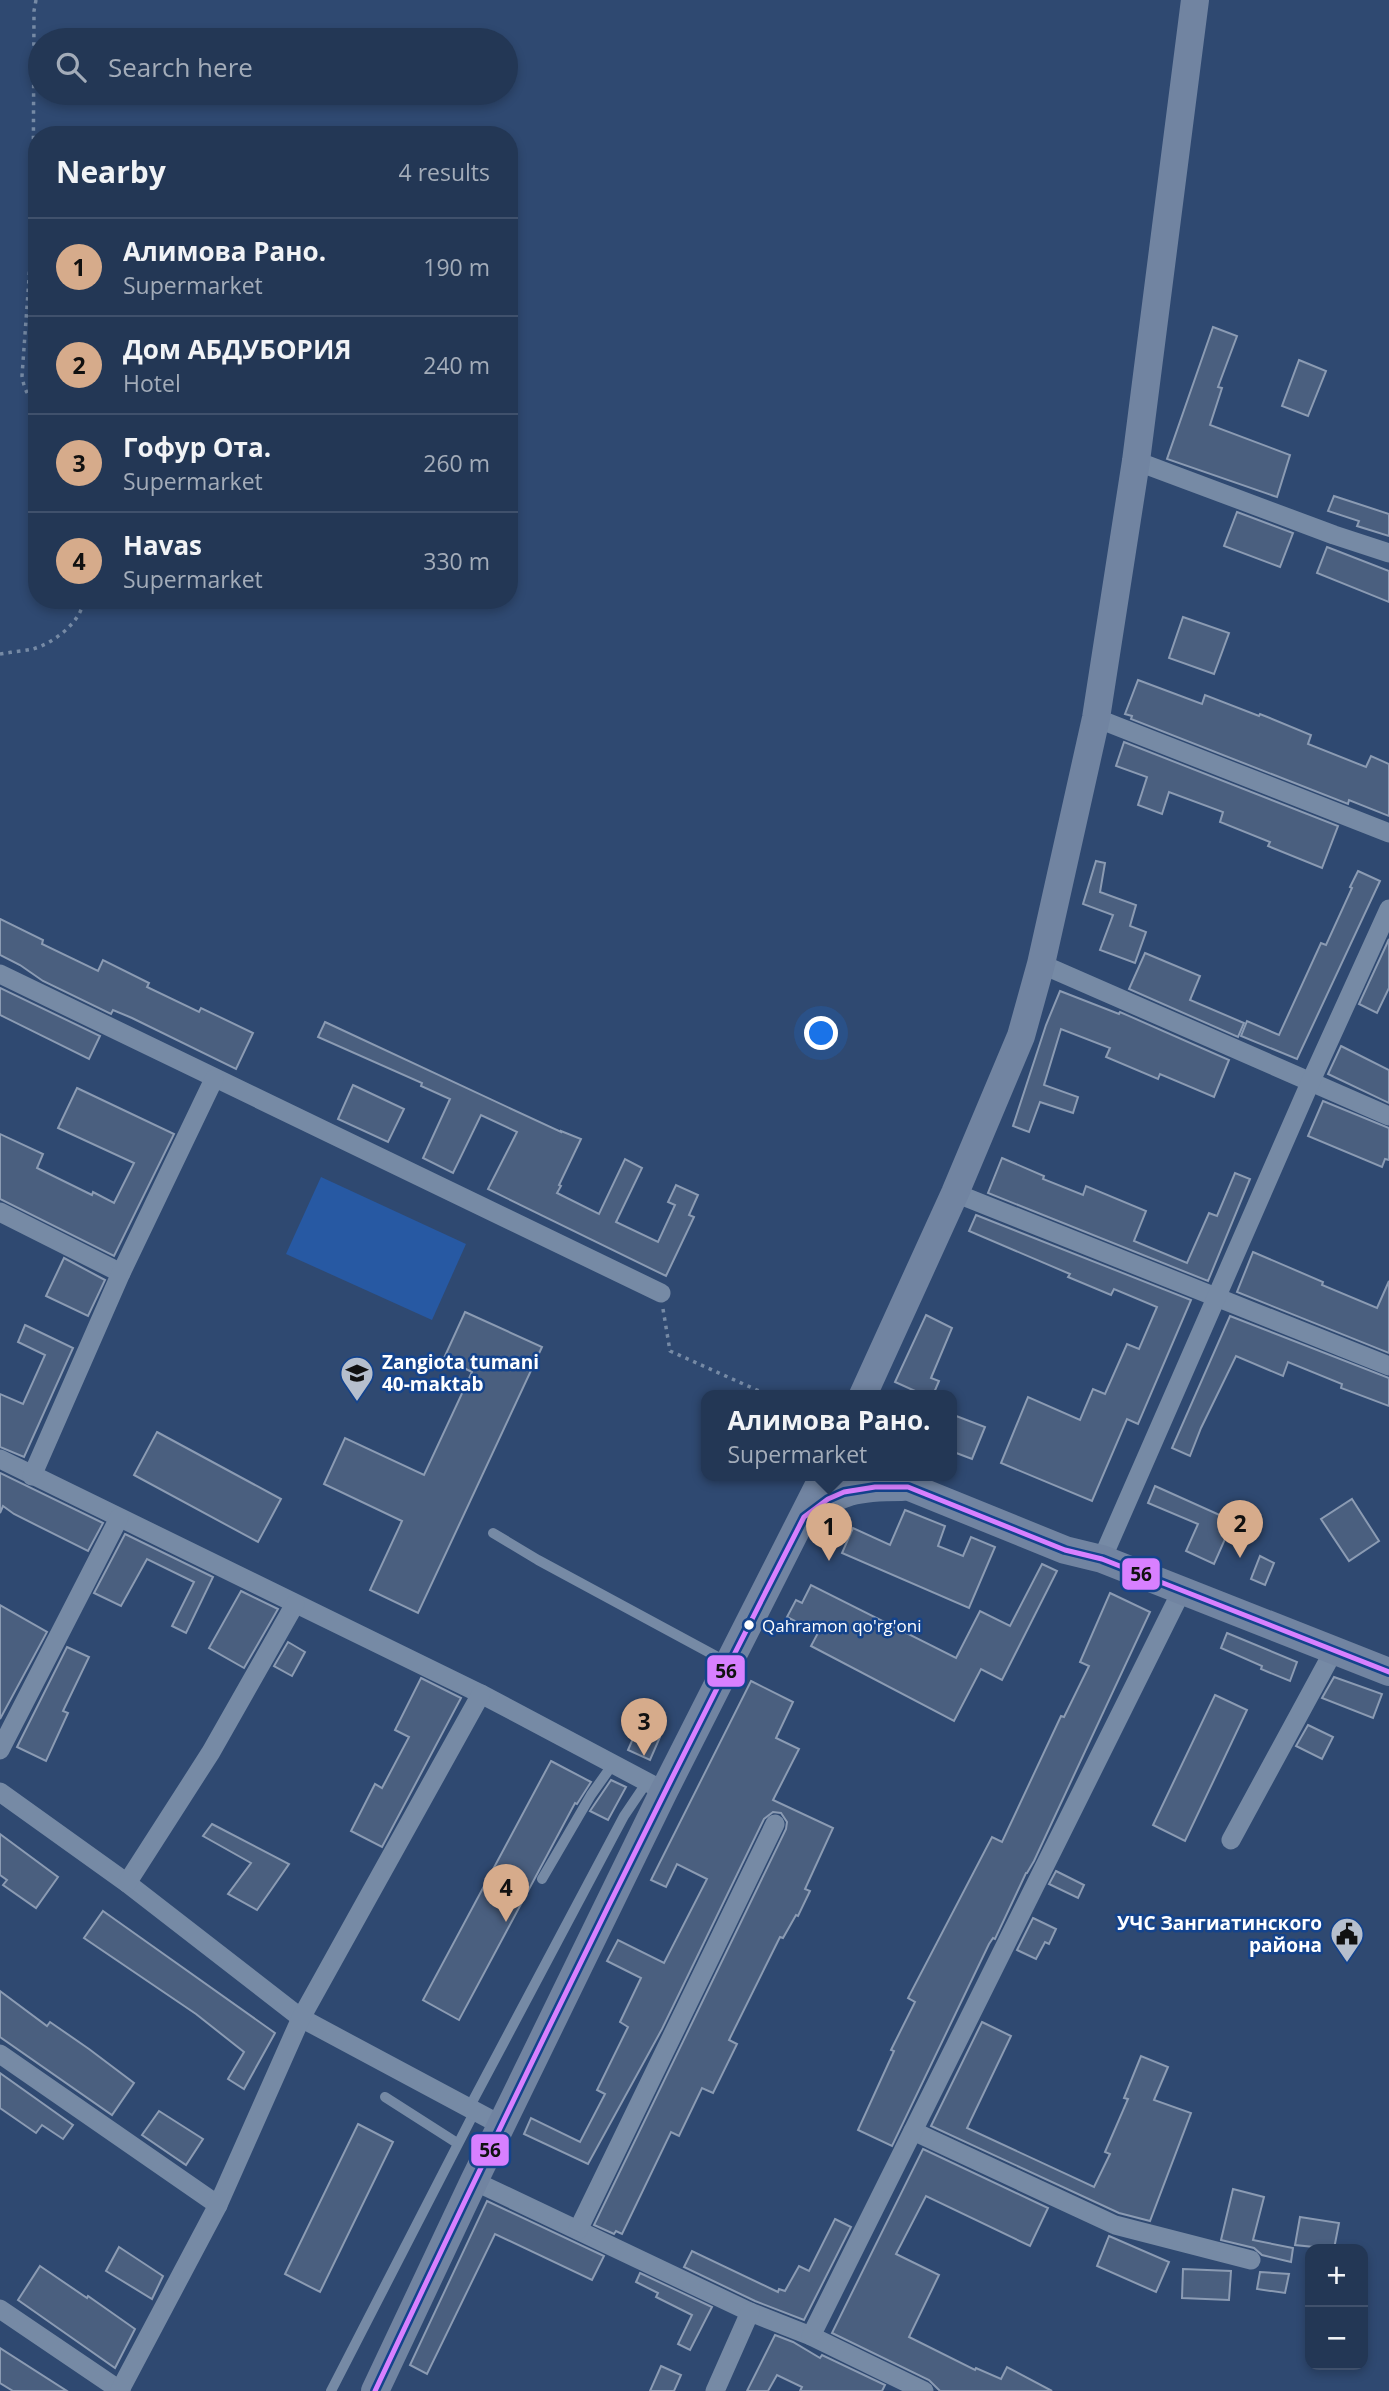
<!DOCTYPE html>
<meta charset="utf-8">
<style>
:root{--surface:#233755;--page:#2b3f5b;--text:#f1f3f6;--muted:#a3acb9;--line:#40516c;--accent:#d6ab8b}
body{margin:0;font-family:"Open Sans",sans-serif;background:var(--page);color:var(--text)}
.controls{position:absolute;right:21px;bottom:21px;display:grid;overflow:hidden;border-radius:14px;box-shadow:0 4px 10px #0003}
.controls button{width:63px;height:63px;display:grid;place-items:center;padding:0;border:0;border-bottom:2px solid var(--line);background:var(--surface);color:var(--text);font:35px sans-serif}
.you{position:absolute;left:822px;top:1034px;width:24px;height:24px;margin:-18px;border:5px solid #fff;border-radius:50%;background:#1a73e8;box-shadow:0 0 0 10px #1a73e833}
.badge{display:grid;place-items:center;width:46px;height:46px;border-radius:50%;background:var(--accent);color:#111;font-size:23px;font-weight:700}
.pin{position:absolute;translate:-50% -58px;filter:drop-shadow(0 2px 4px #0008)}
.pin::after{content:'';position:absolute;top:37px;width:24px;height:21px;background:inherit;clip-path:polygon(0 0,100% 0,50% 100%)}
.popup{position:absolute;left:701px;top:1390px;width:256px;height:91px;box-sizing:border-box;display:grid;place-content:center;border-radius:14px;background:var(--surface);filter:drop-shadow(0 2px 5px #0005);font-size:23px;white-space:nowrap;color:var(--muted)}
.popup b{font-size:26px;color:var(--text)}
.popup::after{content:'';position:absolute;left:50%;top:100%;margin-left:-14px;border:14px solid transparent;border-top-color:var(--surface)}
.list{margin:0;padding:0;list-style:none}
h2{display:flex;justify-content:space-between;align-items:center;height:91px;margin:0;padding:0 28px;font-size:30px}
h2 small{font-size:23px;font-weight:400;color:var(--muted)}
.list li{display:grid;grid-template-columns:46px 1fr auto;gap:21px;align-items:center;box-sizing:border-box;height:98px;padding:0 28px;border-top:2px solid var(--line)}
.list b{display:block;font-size:26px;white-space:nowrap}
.list p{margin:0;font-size:23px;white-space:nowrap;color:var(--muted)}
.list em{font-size:23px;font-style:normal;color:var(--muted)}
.icon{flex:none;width:38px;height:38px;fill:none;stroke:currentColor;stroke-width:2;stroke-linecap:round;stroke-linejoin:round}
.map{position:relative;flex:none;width:1389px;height:2391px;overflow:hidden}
.search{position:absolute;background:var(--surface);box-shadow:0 4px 10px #0003;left:28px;top:28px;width:490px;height:77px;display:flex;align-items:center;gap:18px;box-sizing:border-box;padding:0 24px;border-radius:38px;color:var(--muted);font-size:26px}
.panel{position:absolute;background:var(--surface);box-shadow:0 4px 10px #0003;left:28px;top:126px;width:490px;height:483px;border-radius:28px}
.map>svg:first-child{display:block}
.green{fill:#2759a3}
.building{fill:#4a5f7f;stroke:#8b9bb3;stroke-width:2}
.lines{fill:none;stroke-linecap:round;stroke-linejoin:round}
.path{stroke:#768aa5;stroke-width:3.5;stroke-dasharray:3.5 5;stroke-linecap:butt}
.lane{stroke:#768aa5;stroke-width:10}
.street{stroke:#768aa5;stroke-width:19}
.secondary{stroke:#7184a1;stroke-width:28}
.bus-1-casing{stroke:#14438c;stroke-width:10}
.bus-1{stroke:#d880ff;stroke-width:5}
.bus-dot{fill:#fff;stroke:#14438c;stroke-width:2.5}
.labels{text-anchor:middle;stroke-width:5;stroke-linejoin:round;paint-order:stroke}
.bus-label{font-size:17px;fill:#fff;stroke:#14438c;text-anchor:start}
.poi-label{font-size:19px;font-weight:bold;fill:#fff;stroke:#14438c;text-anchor:start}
.line-badge{stroke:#14438c;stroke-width:2.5}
.pale-badge-label{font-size:19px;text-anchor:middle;font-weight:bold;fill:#111}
</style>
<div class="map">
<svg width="1389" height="2391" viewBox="0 0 1389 2391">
<rect width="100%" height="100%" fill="#2f4971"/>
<!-- green -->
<polygon class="green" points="321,1177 466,1244 432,1320 286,1254"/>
<!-- building -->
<g class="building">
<polygon points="1213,327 1237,336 1218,387 1222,388 1210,425 1290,455 1277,497 1167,459"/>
<polygon points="1299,360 1326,371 1308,416 1282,406"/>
<polygon points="1334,496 1389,514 1389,536 1357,526 1359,521 1328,511"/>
<polygon points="1237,512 1293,533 1280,567 1224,546"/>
<polygon points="1327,547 1389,571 1389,602 1317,573"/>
<polygon points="1183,617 1229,633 1214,674 1169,658"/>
<polygon points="1138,680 1202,704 1205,695 1259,716 1260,714 1311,735 1308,744 1366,767 1371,756 1389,764 1389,816 1349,800 1348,804 1131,719 1132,716 1125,714"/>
<polygon points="1124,742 1338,826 1322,868 1268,846 1270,842 1220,822 1223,812 1169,792 1162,814 1138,805 1147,777 1116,766"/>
<polygon points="1096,861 1105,863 1100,892 1136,905 1130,926 1146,932 1135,963 1100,950 1113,915 1083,904"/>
<polygon points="1358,871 1380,881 1297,1059 1241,1036 1247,1021 1279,1035 1321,943 1326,945 1352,888 1350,887"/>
<polygon points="0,919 43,940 42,944 98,971 103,960 149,983 147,987 199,1012 201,1008 253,1033 236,1069 132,1018 113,1010 111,1014 43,981 20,965 0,955"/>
<polygon points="1389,939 1389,988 1377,1013 1359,1004"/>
<polygon points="1145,953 1200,976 1190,1000 1244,1023 1238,1037 1129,989"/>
<polygon points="0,988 100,1036 89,1059 0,1015"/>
<polygon points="1060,991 1119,1014 1120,1012 1229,1060 1214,1097 1160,1074 1158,1079 1106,1057 1110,1048 1061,1029 1044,1085 1078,1097 1073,1113 1040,1102 1029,1132 1013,1126 1046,1025"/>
<polygon points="325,1022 561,1132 561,1131 581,1139 559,1185 561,1186 557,1193 599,1214 625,1159 642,1168 616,1222 658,1242 675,1205 668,1202 676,1185 698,1195 689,1215 694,1217 666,1276 488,1189 517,1132 481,1115 453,1173 423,1158 450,1099 421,1086 422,1083 318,1037"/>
<polygon points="1341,1046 1389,1070 1389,1103 1328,1074"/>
<polygon points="353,1085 404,1109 388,1142 338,1119"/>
<polygon points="77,1088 174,1134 114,1256 0,1199 0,1134 43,1154 37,1168 92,1195 93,1192 114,1203 134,1163 58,1128"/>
<polygon points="1323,1101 1389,1128 1389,1160 1385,1159 1382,1167 1308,1136"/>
<polygon points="1002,1158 1044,1176 1043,1179 1083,1195 1086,1186 1146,1211 1134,1241 1187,1263 1209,1213 1217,1216 1235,1173 1250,1179 1208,1281 988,1193"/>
<polygon points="976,1215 1191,1300 1138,1424 1127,1419 1092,1501 1001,1463 1028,1397 1080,1420 1093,1389 1105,1394 1127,1344 1139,1349 1157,1307 1114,1289 1111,1295 1068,1277 1070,1274 969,1231"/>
<polygon points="1253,1252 1323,1282 1322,1285 1377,1308 1389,1281 1389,1353 1237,1292"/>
<polygon points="64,1258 105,1280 88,1316 46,1296"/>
<polygon points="465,1312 542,1347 418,1613 370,1590 402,1521 324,1484 345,1438 424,1475 472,1372 444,1358"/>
<polygon points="926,1315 952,1328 931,1378 939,1381 933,1395 924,1395 895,1382"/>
<polygon points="1230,1316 1389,1378 1389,1406 1341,1388 1342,1384 1288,1362 1283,1376 1236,1356 1201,1428 1190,1456 1172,1448"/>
<polygon points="25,1325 73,1348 24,1457 0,1447 0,1394 23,1404 45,1355 18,1342"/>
<polygon points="951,1414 985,1427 972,1459 951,1451"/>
<polygon points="157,1432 281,1499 258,1542 134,1475"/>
<polygon points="0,1473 103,1523 88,1551 14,1514 3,1506 0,1513"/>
<polygon points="1155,1486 1233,1521 1214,1564 1186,1551 1198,1524 1148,1503"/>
<polygon points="1352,1499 1379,1541 1349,1561 1321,1519"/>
<polygon points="905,1510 945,1526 938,1546 963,1556 971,1537 995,1547 969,1608 842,1553 853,1528 890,1545"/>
<polygon points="125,1534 213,1577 186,1633 172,1626 194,1582 147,1559 121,1606 94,1593"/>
<polygon points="1260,1556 1274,1563 1265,1585 1251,1579"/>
<polygon points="1042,1564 1057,1571 1002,1680 981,1669 954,1721 811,1646 818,1633 787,1617 796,1600 802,1603 811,1585 956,1658 980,1611 1010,1626"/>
<polygon points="241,1591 278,1609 244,1668 209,1648"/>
<polygon points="1110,1593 1150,1612 1034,1861 1027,1873 1026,1873 995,1939 993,1938 989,1944 892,2146 858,2130 894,2051 891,2050 915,2002 908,1998 992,1837 1002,1842 1061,1716 1064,1717 1089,1666 1080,1662"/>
<polygon points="0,1605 47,1632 0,1719"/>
<polygon points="1227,1633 1297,1662 1290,1681 1261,1669 1262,1666 1221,1648"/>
<polygon points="288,1642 305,1652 292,1676 274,1666"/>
<polygon points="67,1647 89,1657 63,1711 68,1713 46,1761 17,1747"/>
<polygon points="1334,1677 1382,1694 1373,1718 1322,1698"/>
<polygon points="421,1678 461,1698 382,1847 351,1831 375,1784 382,1788 409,1737 395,1730"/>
<polygon points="751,1681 793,1702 776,1738 799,1749 773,1800 833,1828 805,1889 810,1891 798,1916 796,1915 783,1938 780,1937 729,2040 737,2044 713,2093 702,2088 679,2136 671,2132 622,2234 616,2231 614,2234 594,2225 786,1829 787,1822 781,1813 773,1812 764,1819 662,2029 588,2164 524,2134 531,2118 580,2142 605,2094 597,2090 628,2027 620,2022 641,1978 607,1961 618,1940 664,1963 707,1879 677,1864 666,1887 651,1880"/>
<polygon points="1215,1695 1247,1710 1185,1841 1153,1825"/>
<polygon points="1308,1725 1333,1737 1322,1759 1296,1746"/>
<polygon points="638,1727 660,1737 650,1760 628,1750"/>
<polygon points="551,1761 591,1782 577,1804 575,1803 459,2020 423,2000"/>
<polygon points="611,1780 626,1787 608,1820 590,1811"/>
<polygon points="212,1824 289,1864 257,1910 228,1894 251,1863 203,1836"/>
<polygon points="0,1834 58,1877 36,1908 3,1885 7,1880 0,1875"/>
<polygon points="1056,1871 1084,1885 1078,1898 1049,1884"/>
<polygon points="103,1911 275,2033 244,2089 228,2079 244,2052 196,2014 84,1938"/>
<polygon points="1033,1918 1056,1929 1049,1944 1045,1942 1036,1959 1017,1950"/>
<polygon points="0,1991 47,2026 50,2022 89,2049 134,2083 112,2115 0,2037"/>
<polygon points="982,2022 1011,2036 967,2128 1094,2187 1110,2154 1105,2152 1128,2099 1124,2098 1141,2056 1168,2067 1154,2100 1191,2113 1150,2221 1119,2213 931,2126"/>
<polygon points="0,2073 73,2125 63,2139 42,2125 36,2133 0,2108"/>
<polygon points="159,2111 203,2139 186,2165 142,2135"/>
<polygon points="358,2124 393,2142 320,2292 285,2274"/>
<polygon points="923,2149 1048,2208 1030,2246 926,2196 896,2254 939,2275 909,2337 975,2370 976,2368 1001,2379 1007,2367 1052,2391 940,2391 929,2380 832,2333"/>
<polygon points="1233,2189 1264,2197 1253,2240 1293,2248 1291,2262 1262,2255 1254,2248 1221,2240"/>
<polygon points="487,2201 604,2256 592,2280 495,2234 427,2374 410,2365"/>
<polygon points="1300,2217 1339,2223 1334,2249 1295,2245"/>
<polygon points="835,2219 851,2227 804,2320 755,2301 684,2267 692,2251 778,2292 779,2289 785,2291 799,2266 809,2271"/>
<polygon points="1109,2236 1169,2262 1156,2292 1097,2266"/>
<polygon points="119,2247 163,2276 152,2299 106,2271"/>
<polygon points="40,2266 87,2298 88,2296 135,2329 115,2368 18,2300"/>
<polygon points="1183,2269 1231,2271 1229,2300 1182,2298"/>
<polygon points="1260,2272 1289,2274 1285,2293 1257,2289"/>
<polygon points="640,2273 712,2307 690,2350 678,2344 692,2315 656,2297 658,2293 636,2282"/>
<polygon points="775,2335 793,2342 820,2358 822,2355 885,2385 882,2391 800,2391 802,2387 777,2375 768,2391 747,2391"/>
<polygon points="0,2348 67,2391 13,2391 0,2383"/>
<polygon points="661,2366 681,2375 674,2391 650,2391"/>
</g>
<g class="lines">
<!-- path -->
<g class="path">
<path d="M36 0 34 11 33 223 22 376C24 388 27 396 37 404"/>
<path d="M0 654C11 652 23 651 33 649 54 643 81 622 84 600"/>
<polyline points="663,1309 670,1351 768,1395"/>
</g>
<!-- lane -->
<g class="lane">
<polyline points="493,1533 538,1560 725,1661"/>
<polyline points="542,1879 591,1795 613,1764"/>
<polyline points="385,2097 457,2143"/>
<polyline points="469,2108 624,1816 647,1782"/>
<polyline points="331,2391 475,2111"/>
</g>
<!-- street -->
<g class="street">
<polyline points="1136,461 1334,535 1389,553"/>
<polyline points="1096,718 1389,833"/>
<polyline points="1041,964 1389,1116"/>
<polyline points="0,974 661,1293"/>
<polyline points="955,1193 1389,1366"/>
<polyline points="0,1212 121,1273"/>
<polyline points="0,1459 481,1694 664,1791"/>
<polyline points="32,1476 121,1273 214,1079"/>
<polyline points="1102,1559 1310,1083 1389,909"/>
<polyline points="0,1750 119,1518"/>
<polyline points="0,1792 127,1883 301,2018 501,2125"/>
<polyline points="1231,1840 1333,1652"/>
<polyline points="127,1883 211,1752 295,1604"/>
<polyline points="0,2054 218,2205"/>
<polyline points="913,2131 1115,2225 1251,2260"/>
<polyline points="474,2181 750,2312 811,2336 924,2391"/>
<polyline points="578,2230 775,1824"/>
<polyline points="0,2309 121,2391"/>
<polyline points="811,2336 1182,1590"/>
<polyline points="120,2390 218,2205 301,2018 481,1694"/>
<polyline points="715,2391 750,2312"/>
</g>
<!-- secondary -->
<g class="secondary">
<polyline points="863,1395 955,1193 1021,1036 1041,964 1096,718 1136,461 1195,0"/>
<polyline points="880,1475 1065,1550 1102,1559 1389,1672"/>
<path d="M804 1517C841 1490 856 1487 902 1487"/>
<polyline points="375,2391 474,2181 664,1791 824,1475"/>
</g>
<defs>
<path id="bus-1" d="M375 2391C513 2097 656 1806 804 1517L828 1499 844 1492 875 1487H908L1065 1550 1102 1559 1389 1672"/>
</defs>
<!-- bus-1 casing -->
<use href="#bus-1" class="bus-1-casing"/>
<!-- bus-1 -->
<use href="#bus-1" class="bus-1"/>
</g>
<!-- icons -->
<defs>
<symbol id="school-pin" viewBox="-11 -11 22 30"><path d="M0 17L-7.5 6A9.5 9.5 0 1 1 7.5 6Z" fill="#b6bfcd" stroke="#14438c"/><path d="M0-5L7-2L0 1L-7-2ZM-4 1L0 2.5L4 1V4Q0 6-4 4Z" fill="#111"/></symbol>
<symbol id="civic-pin" viewBox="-11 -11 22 30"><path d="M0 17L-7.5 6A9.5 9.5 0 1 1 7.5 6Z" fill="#b6bfcd" stroke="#14438c"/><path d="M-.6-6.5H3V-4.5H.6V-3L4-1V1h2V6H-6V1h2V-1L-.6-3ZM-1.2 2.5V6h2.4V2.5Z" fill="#111"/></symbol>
</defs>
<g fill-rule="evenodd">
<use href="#school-pin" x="338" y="1354" width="38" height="52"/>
<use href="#civic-pin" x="1328" y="1915" width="38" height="52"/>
</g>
<!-- markers -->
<circle class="bus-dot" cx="749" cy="1625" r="6"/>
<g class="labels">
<!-- bus labels -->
<g class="bus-label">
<text x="762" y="1632">Qahramon qo'rg'oni</text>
</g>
<!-- poi labels -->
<g class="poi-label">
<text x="382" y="1369">Zangiota tumani<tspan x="382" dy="22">40-maktab</tspan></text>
<text x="1322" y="1930" text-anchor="end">УЧС Зангиатинского<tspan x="1322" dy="22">района</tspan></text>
</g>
</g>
<g class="line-badge">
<rect x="1121" y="1557" width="40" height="34" rx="7" fill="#d880ff"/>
<rect x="706" y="1654" width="40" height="34" rx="7" fill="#d880ff"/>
<rect x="470" y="2133" width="40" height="34" rx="7" fill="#d880ff"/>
</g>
<g class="pale-badge-label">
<text x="1141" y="1581">56</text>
<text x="726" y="1678">56</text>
<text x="490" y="2157">56</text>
</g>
</svg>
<div class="controls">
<button>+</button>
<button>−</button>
</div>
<div class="you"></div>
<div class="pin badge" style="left:829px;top:1561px">1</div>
<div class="popup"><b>Алимова Рано.</b>Supermarket</div>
<div class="pin badge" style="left:1240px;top:1558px">2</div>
<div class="pin badge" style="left:644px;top:1756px">3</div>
<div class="pin badge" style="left:506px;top:1922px">4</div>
<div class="search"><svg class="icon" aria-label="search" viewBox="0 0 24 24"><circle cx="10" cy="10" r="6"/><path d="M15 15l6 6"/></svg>Search here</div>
<section class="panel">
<h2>Nearby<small>4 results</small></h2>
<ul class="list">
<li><span class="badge">1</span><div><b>Алимова Рано.</b><p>Supermarket</p></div><em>190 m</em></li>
<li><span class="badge">2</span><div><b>Дом АБДУБОРИЯ</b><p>Hotel</p></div><em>240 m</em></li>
<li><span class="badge">3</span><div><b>Гофур Ота.</b><p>Supermarket</p></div><em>260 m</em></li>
<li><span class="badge">4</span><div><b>Havas</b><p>Supermarket</p></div><em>330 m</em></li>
</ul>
</section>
</div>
